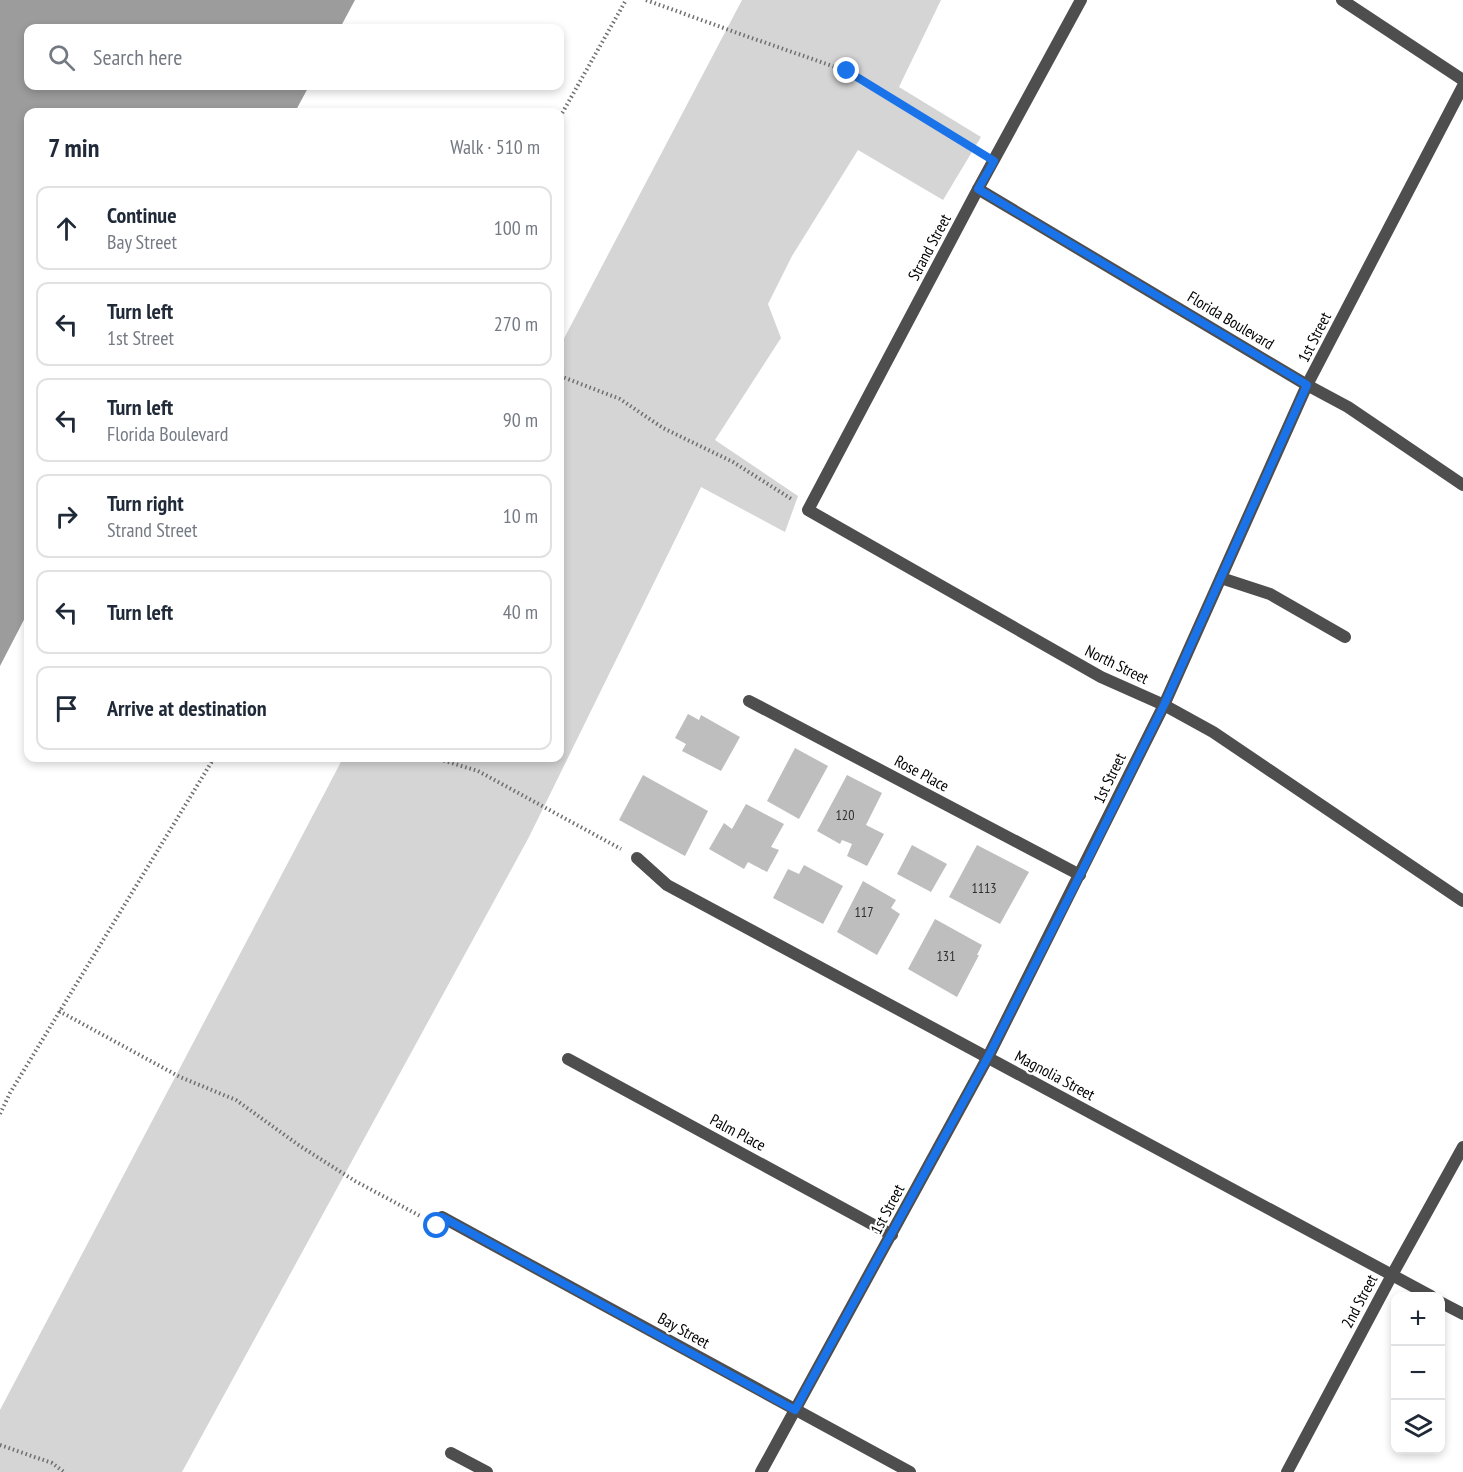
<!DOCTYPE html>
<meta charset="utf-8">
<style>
:root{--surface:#fff;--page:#f6f6f7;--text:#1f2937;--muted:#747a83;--line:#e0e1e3}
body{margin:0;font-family:"PT Sans Narrow",sans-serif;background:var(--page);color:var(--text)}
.controls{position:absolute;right:18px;bottom:18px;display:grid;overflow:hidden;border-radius:12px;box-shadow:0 3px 9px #0003}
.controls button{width:54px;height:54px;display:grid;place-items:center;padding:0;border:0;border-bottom:2px solid var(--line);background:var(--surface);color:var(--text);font:30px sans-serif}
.stop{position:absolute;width:18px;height:18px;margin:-14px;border:4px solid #1a73e8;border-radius:50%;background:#fff}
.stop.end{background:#1a73e8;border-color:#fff;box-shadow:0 2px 6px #0008}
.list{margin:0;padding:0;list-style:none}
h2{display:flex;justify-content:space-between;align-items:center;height:78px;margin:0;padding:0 24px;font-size:26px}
h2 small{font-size:20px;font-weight:400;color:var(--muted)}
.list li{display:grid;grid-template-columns:39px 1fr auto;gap:18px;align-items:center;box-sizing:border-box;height:84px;margin:0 12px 12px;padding:0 12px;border:2px solid var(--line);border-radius:12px}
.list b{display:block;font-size:22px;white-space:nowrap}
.list p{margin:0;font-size:20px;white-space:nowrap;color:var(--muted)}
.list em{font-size:20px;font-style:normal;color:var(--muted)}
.icon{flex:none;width:33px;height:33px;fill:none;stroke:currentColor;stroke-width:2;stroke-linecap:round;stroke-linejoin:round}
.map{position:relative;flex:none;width:1463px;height:1472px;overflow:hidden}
.search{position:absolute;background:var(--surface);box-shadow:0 3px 9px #0003;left:24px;top:24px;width:540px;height:66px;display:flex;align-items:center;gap:15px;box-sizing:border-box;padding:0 21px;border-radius:12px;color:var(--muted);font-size:22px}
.panel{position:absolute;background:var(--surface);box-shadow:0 3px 9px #0003;left:24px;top:108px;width:540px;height:654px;border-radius:12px}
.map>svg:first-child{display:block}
.green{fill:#d5d5d5}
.water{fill:#9c9c9c}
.building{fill:#bebebe}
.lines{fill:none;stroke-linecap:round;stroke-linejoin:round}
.path{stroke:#707070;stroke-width:4;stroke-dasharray:1.5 3;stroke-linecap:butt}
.service{stroke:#4e4e4e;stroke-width:12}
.minor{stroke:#4e4e4e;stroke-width:12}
.route{stroke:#1a73e8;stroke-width:8}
.labels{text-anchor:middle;stroke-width:4.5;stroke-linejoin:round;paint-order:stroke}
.number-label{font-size:14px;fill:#303030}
.street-label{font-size:16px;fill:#000;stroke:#fff}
</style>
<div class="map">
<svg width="1463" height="1472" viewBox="0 0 1463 1472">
<rect width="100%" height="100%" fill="#fff"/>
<!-- green -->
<polygon class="green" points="742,0 941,0 899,87 981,137 943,200 858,150 792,256 768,304 781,338 715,440 798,496 785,532 701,487 529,837 182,1472 0,1472 0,1410 343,758 560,758 560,346"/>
<!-- water -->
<polygon class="water" points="0,0 355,0 340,28 28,28 28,86 309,86 295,112 28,112 28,612 0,666"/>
<!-- building -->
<g class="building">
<polygon points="688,714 699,720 701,715 740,737 721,771 682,751 686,744 675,738"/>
<polygon points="795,748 828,766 799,819 767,801"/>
<polygon points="643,775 708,811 685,856 619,820"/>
<polygon points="847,775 882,793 866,825 884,834 867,866 847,856 852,844 842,840 840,844 817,831"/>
<polygon points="746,804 784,824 771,847 779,850 767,872 748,862 744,869 709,849 724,823 732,829"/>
<polygon points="912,845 947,864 931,892 897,874"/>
<polygon points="977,845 1029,872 1000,924 949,897"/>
<polygon points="804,865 843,886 823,924 773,898 788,869 799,874"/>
<polygon points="863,881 896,900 891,908 900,914 877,955 837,932"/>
<polygon points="935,919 982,945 977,955 979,955 957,997 908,969"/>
</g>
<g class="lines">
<!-- path -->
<g class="path">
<polyline points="646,0 743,35 847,71 978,151"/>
<polyline points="560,117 626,0"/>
<polyline points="560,376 620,399 663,428 733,462 793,500"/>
<polyline points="435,758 478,771 621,849"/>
<polyline points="59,1011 180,1077 236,1100 300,1146 355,1181 422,1217"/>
<polyline points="0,1114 10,1093 214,758"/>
<polyline points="0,1445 52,1463 64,1472"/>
</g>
<!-- service -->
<polyline class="service" points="1221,578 1270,594 1345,637"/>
<!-- minor -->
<g class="minor">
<polyline points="1081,0 978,189 808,510 1101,677 1164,705 1213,732 1463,901"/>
<polyline points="1342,0 1463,80"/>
<polyline points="978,189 1307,385 1348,407 1463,485"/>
<polyline points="749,701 1080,875"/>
<polyline points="637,858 667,885 1431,1296"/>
<polyline points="568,1059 892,1235"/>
<polyline points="442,1217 910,1472"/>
<polyline points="1440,1302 1463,1314"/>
<polyline points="451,1453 487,1472"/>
<polyline points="761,1472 988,1057 1164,705 1307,385 1463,86"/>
<polyline points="1287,1472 1392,1275 1463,1147"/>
</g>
</g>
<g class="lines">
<!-- route -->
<polyline class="route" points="437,1226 442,1217 795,1410 988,1057 1080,875 1164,705 1307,385 978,189 994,161 847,71"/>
</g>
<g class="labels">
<!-- number labels -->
<g class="number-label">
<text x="845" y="820">120</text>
<text x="984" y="893">1113</text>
<text x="864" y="917">117</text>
<text x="946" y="961">131</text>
</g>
<!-- street labels -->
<g class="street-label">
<text transform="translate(929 247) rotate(-62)" y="6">Strand Street</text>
<text transform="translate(1231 320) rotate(31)" y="6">Florida Boulevard</text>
<text transform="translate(1314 337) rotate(-63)" y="6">1st Street</text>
<text transform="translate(1117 664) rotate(26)" y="6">North Street</text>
<text transform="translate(922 773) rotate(28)" y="6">Rose Place</text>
<text transform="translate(1109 778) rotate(-64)" y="6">1st Street</text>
<text transform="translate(1055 1075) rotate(28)" y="6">Magnolia Street</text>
<text transform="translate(738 1132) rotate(28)" y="6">Palm Place</text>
<text transform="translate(887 1209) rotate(-62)" y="6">1st Street</text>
<text transform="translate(1359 1301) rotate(-62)" y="6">2nd Street</text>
<text transform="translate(684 1330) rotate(29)" y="6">Bay Street</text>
</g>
</g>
</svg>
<div class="controls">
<button>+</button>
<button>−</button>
<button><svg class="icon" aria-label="layers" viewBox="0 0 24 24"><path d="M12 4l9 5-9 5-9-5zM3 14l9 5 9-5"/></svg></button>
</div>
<div class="stop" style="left:437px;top:1226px"></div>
<div class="stop end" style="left:847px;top:71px"></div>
<div class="search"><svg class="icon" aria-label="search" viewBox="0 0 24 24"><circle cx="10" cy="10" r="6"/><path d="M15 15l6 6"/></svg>Search here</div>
<section class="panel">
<h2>7 min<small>Walk · 510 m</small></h2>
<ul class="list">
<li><svg class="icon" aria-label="ahead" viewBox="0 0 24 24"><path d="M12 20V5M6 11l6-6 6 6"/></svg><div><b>Continue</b><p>Bay Street</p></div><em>100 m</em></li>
<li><svg class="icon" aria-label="left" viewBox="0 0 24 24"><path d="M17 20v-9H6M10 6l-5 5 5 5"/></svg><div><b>Turn left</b><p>1st Street</p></div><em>270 m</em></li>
<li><svg class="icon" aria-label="left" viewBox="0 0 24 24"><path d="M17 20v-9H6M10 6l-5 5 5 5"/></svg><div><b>Turn left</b><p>Florida Boulevard</p></div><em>90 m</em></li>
<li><svg class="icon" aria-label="right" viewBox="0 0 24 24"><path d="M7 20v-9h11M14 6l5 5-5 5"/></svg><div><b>Turn right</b><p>Strand Street</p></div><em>10 m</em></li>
<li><svg class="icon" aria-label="left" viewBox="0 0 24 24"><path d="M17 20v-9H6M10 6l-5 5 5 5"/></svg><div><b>Turn left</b></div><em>40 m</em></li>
<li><svg class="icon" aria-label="arrive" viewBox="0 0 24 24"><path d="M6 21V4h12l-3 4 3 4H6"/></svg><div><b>Arrive at destination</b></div></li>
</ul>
</section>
</div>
